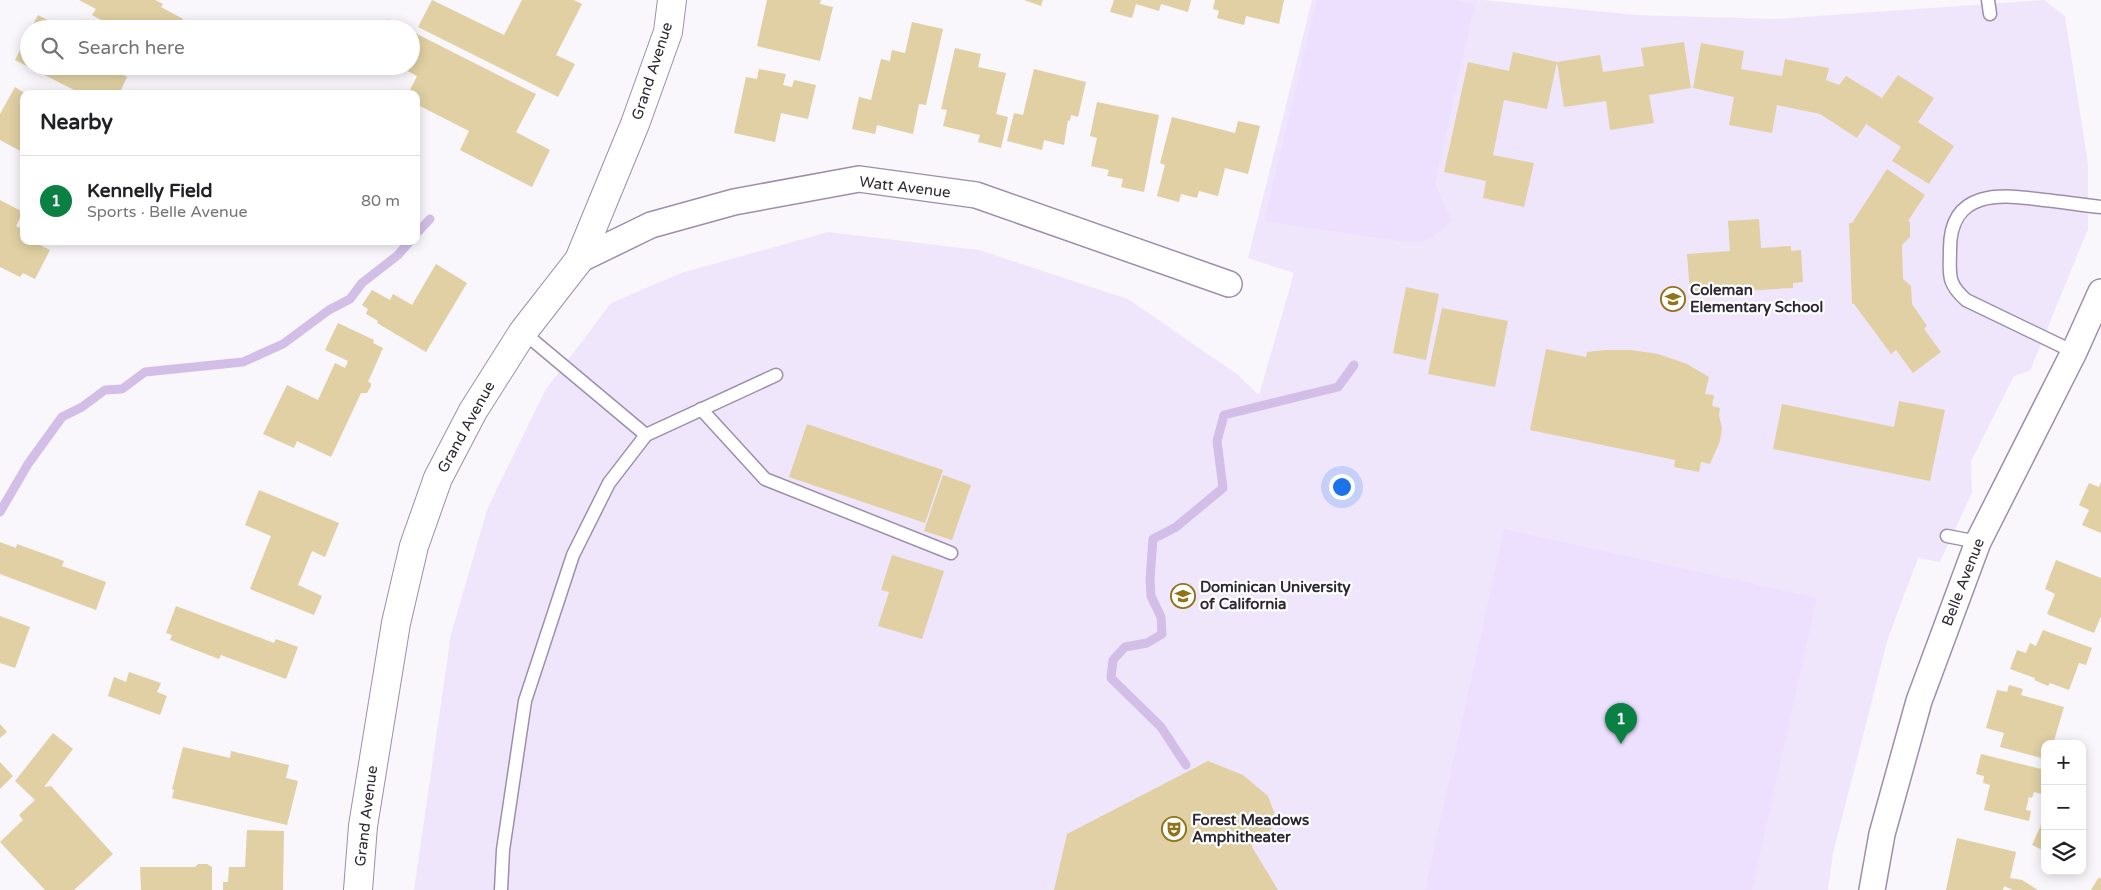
<!DOCTYPE html>
<meta charset="utf-8">
<style>
:root{--surface:#fff;--page:#f2f2f2;--text:#202124;--muted:#757577;--line:#e0e0e0;--accent:#0b8043}
body{margin:0;font-family:"Varela Round",sans-serif;background:var(--page);color:var(--text)}
.controls{position:absolute;right:15px;bottom:15px;display:grid;overflow:hidden;border-radius:10px;box-shadow:0 2px 12px #0003}
.controls button{width:45px;height:45px;display:grid;place-items:center;padding:0;border:0;border-bottom:1px solid var(--line);background:var(--surface);color:var(--text);font:25px sans-serif}
.you{position:absolute;left:1341px;top:486px;width:18px;height:18px;margin:-12px;border:4px solid #fff;border-radius:50%;background:#1a73e8;box-shadow:0 0 0 8px #1a73e833}
.badge{display:grid;place-items:center;width:32px;height:32px;border-radius:50%;background:var(--accent);color:#fff;font-size:16px;font-weight:700}
.pin{position:absolute;translate:-50% -41px;filter:drop-shadow(0 1px 2px #0008)}
.pin::after{content:'';position:absolute;top:26px;width:18px;height:15px;background:inherit;clip-path:polygon(0 0,100% 0,50% 100%)}
.list{margin:0;padding:0;list-style:none}
h2{display:flex;justify-content:space-between;align-items:center;height:65px;margin:0;padding:0 20px;font-size:21px}
h2 small{font-size:16px;font-weight:400;color:var(--muted)}
.list li{display:grid;grid-template-columns:32px 1fr auto;gap:15px;align-items:center;box-sizing:border-box;height:90px;padding:0 20px;border-top:1px solid var(--line)}
.list b{display:block;font-size:19px;white-space:nowrap}
.list p{margin:0;font-size:16px;white-space:nowrap;color:var(--muted)}
.list em{font-size:16px;font-style:normal;color:var(--muted)}
.icon{flex:none;width:28px;height:28px;fill:none;stroke:currentColor;stroke-width:2;stroke-linecap:round;stroke-linejoin:round}
.map{position:relative;flex:none;width:2101px;height:890px;overflow:hidden}
.search{position:absolute;background:var(--surface);box-shadow:0 2px 12px #0003;left:20px;top:20px;width:400px;height:55px;display:flex;align-items:center;gap:12px;box-sizing:border-box;padding:0 18px;border-radius:28px;color:var(--muted);font-size:19px}
.panel{position:absolute;background:var(--surface);box-shadow:0 2px 12px #0003;left:20px;top:90px;width:400px;height:155px;border-radius:10px}
.map>svg:first-child{display:block}
.built{fill:#f0e6fc}
.green{fill:#eddffe}
.lines{fill:none;stroke-linecap:round;stroke-linejoin:round}
.stream{stroke:#d2bee7;stroke-width:9}
.building{fill:#e0d0a3}
.service-casing{stroke:#9d8fab;stroke-width:15}
.minor-casing{stroke:#9d8fab;stroke-width:28}
.tertiary-casing{stroke:#9d8fab;stroke-width:30}
.service{stroke:#fff;stroke-width:12}
.minor{stroke:#fff;stroke-width:25}
.tertiary{stroke:#fff;stroke-width:28}
.labels{text-anchor:middle;stroke-width:4.5;stroke-linejoin:round;paint-order:stroke}
.street-label{font-size:15px;fill:#2d2733;stroke:#fff}
.poi-label{font-size:15px;font-weight:bold;fill:#2d2733;stroke:#fff;text-anchor:start}
</style>
<div class="map">
<svg width="2101" height="890" viewBox="0 0 2101 890">
<rect width="100%" height="100%" fill="#f9f6fc"/>
<!-- built -->
<polygon class="built" points="1312,0 1484,0 1636,15 1774,19 2044,0 2065,16 2088,164 2088,229 2030,371 2014,376 1971,461 1972,493 1940,562 1918,558 1888,638 1833,853 1828,890 414,890 451,634 488,507 546,389 611,303 681,273 828,232 979,250 1128,299 1237,374 1259,395 1294,273 1248,258"/>
<!-- green -->
<g class="green">
<path d="M1317 0H1456L1475 4 1435 183 1452 221C1428 241 1431 243 1399 241L1264 221Z"/>
<polygon points="1504,529 1817,598 1752,890 1425,890"/>
</g>
<g class="lines">
<!-- stream -->
<g class="stream">
<polyline points="416,234 430,219"/>
<polyline points="0,512 28,464 62,417 82,407 105,390 122,389 145,372 243,362 283,344 329,310 350,299 362,283 398,255 410,241"/>
<polyline points="1186,765 1161,727 1111,678 1113,660 1125,647 1147,643 1162,634 1161,617 1151,596 1150,579 1153,539 1176,527 1223,488 1217,441 1224,415 1338,387 1354,365"/>
</g>
</g>
<!-- building -->
<g class="building">
<polygon points="79,0 155,0 163,4 161,7 183,19 178,29 124,29 118,25 116,28 92,15 96,9"/>
<polygon points="432,0 504,35 522,0 574,0 582,4 556,55 575,64 558,97 418,27"/>
<polygon points="767,0 821,0 820,4 833,7 820,61 757,46"/>
<polygon points="1024,0 1043,0 1041,6"/>
<polygon points="1114,0 1191,0 1188,12 1161,4 1159,11 1136,4 1132,18 1110,12"/>
<polygon points="1215,0 1284,0 1279,24 1246,16 1244,25 1217,18 1219,11 1213,9"/>
<polygon points="38,15 65,29 31,29"/>
<polygon points="388,19 407,29 383,29"/>
<polygon points="271,20 286,29 266,29"/>
<polygon points="912,22 943,29 926,105 919,104 913,134 877,125 875,134 852,129 859,97 871,100 881,59 890,61 892,50 905,53"/>
<polygon points="411,31 536,94 516,132 550,150 532,187 460,150 469,131 416,104 416,94 408,94 417,76 398,66 411,66"/>
<polygon points="29,32 29,66 107,66 127,77 119,94 82,94 15,60"/>
<polygon points="1684,42 1691,88 1649,95 1654,123 1610,130 1606,101 1564,107 1557,62 1547,109 1504,100 1493,155 1534,163 1524,207 1483,198 1486,181 1444,172 1468,62 1509,71 1513,52 1557,62 1600,55 1603,72 1644,66 1641,48"/>
<polygon points="1701,43 1744,51 1741,69 1782,76 1785,59 1829,68 1826,80 1839,85 1846,76 1882,98 1898,75 1934,98 1918,122 1954,146 1929,184 1892,161 1901,147 1866,124 1857,138 1820,114 1777,105 1772,133 1729,125 1734,97 1693,88"/>
<polygon points="955,48 981,54 978,67 1006,73 996,114 1008,117 1001,148 978,142 980,135 943,126 947,110 941,109"/>
<polygon points="759,69 786,74 783,85 792,87 794,80 816,85 808,119 781,113 775,142 734,133 746,77 757,79"/>
<polygon points="1034,69 1086,82 1078,117 1071,115 1070,121 1068,120 1064,145 1044,140 1042,150 1007,141 1014,113 1023,115"/>
<polygon points="15,87 26,94 24,94 24,153 0,140 0,114"/>
<polygon points="1097,102 1159,115 1144,192 1121,187 1123,179 1107,176 1109,170 1091,166 1097,138 1090,136"/>
<polygon points="1172,117 1235,133 1238,121 1260,126 1248,174 1225,168 1218,196 1199,191 1197,198 1181,194 1179,202 1157,196 1165,165 1160,163"/>
<polygon points="1887,169 1925,195 1908,221 1910,222 1910,237 1902,245 1903,279 1911,286 1912,304 1927,326 1924,329 1941,352 1913,373 1896,350 1891,354 1854,304 1852,304 1849,223 1852,223"/>
<polygon points="0,200 23,212 16,226 24,230 24,241 39,241 38,244 50,250 35,279 23,273 20,277 0,267"/>
<polygon points="1759,219 1761,248 1791,246 1791,251 1801,250 1803,282 1793,283 1793,288 1690,294 1687,254 1730,251 1728,221"/>
<polygon points="436,264 467,283 426,352 377,323 378,321 366,314 368,309 362,305 372,290 390,300 393,294 412,305"/>
<polygon points="1406,287 1439,294 1426,360 1393,353"/>
<polygon points="1442,308 1508,321 1495,387 1428,374"/>
<polygon points="338,323 374,340 373,343 383,348 368,382 371,383 371,386 367,393 361,393 331,457 297,441 294,448 263,434 287,385 318,400 335,363 345,368 348,361 325,350"/>
<polygon points="1546,349 1586,357 1587,352 1605,350 1631,350 1658,354 1687,364 1709,377 1705,394 1714,395 1712,406 1720,408 1719,415 1722,428 1720,441 1710,464 1701,462 1699,472 1674,467 1675,460 1530,430"/>
<polygon points="1899,401 1945,410 1930,481 1773,449 1782,404 1894,427"/>
<polygon points="807,424 943,470 925,523 789,477"/>
<polygon points="943,475 971,485 952,540 924,531"/>
<polygon points="2101,482 2101,533 2082,525 2089,510 2079,505 2089,483 2099,487"/>
<polygon points="259,490 339,523 325,557 312,551 298,585 322,596 314,615 250,589 271,536 245,525"/>
<polygon points="0,542 16,548 17,544 64,561 62,566 106,582 96,610 0,574"/>
<polygon points="892,555 944,571 922,639 878,626 889,592 881,590"/>
<polygon points="2056,560 2101,578 2101,616 2094,633 2047,614 2055,594 2045,589"/>
<polygon points="176,606 274,643 276,639 298,647 286,679 221,655 219,659 170,640 172,635 166,633"/>
<polygon points="0,616 30,627 15,668 0,663"/>
<polygon points="2043,630 2092,648 2086,665 2079,663 2069,690 2050,683 2048,686 2034,680 2035,678 2010,669 2017,650 2026,653 2030,643 2036,646"/>
<polygon points="129,672 161,683 157,692 167,696 160,715 108,696 114,677 126,682"/>
<polygon points="2009,685 2023,689 2021,695 2064,707 2053,744 2045,744 2045,759 2000,747 2004,733 1986,728 1997,690 2007,692"/>
<polygon points="0,724 7,732 0,738"/>
<polygon points="53,733 73,749 44,787 51,786 113,854 74,890 45,890 0,842 23,820 19,815 35,800 15,781"/>
<polygon points="183,747 230,758 231,751 289,765 286,778 298,781 287,825 172,798 174,790 172,789"/>
<polygon points="1981,754 2045,770 2045,795 2034,792 2032,798 2029,797 2026,810 2031,811 2029,821 1984,810 1990,785 1983,783 1984,776 1976,774"/>
<polygon points="1208,761 1243,775 1268,796 1274,812 1274,825 1268,833 1252,835 1252,847 1278,890 1054,890 1067,834"/>
<polygon points="0,762 13,776 0,789"/>
<polygon points="2041,825 2045,826 2045,851 2032,845"/>
<polygon points="247,830 284,831 283,890 223,890 223,882 228,882 229,867 245,867"/>
<polygon points="1957,838 2016,852 2010,878 2022,880 2038,890 2013,890 2004,886 2003,890 1946,890"/>
<polygon points="198,864 207,864 212,867 212,890 141,890 140,867 195,867"/>
<polygon points="2099,877 2101,879 2101,890 2091,890"/>
</g>
<g class="lines">
<defs>
<g id="service">
<polyline points="1988,0 1990,14"/>
<polyline points="523,332 646,435"/>
<path d="M2074 352 1966 300C1946 282 1950 274 1950 249 1950 189 2001 194 2044 200 2063 202 2082 205 2101 207"/>
<polyline points="701,409 765,479 951,553"/>
<polyline points="1947,536 1978,542"/>
<polyline points="501,890 503,850 525,701 573,555 609,483 646,435 776,375"/>
</g>
<g id="minor">
<polyline points="579,260 651,225 734,202 859,179 976,195 1229,284"/>
<polyline points="1872,890 1882,834 1919,701 1978,542 2074,352 2101,292"/>
</g>
<polyline id="tertiary" points="358,890 363,826 396,623 414,546 438,478 473,411 523,332 579,260 635,124 668,32 672,0"/>
</defs>
<!-- service casing -->
<use href="#service" class="service-casing"/>
<!-- minor casing -->
<use href="#minor" class="minor-casing"/>
<!-- tertiary casing -->
<use href="#tertiary" class="tertiary-casing"/>
<!-- service -->
<use href="#service" class="service"/>
<!-- minor -->
<use href="#minor" class="minor"/>
<!-- tertiary -->
<use href="#tertiary" class="tertiary"/>
</g>
<!-- icons -->
<defs>
<symbol id="school-ring" viewBox="-11 -11 22 22"><circle r="9.5" fill="#fff" stroke="#91741a" stroke-width="1.5"/><path d="M0-5L7-2L0 1L-7-2ZM-4 1L0 2.5L4 1V4Q0 6-4 4Z" fill="#91741a"/></symbol>
<symbol id="university-ring" viewBox="-11 -11 22 22"><circle r="9.5" fill="#fff" stroke="#91741a" stroke-width="1.5"/><path d="M0-5L7-2L0 1L-7-2ZM-4 1L0 2.5L4 1V4Q0 6-4 4Z" fill="#91741a"/></symbol>
<symbol id="theatre-ring" viewBox="-11 -11 22 22"><circle r="9.5" fill="#fff" stroke="#91741a" stroke-width="1.5"/><path d="M-5-5.5Q0-4 5-5.5V0Q5 5 0 6Q-5 5-5 0ZM-3.3-2.5H-1v1.5H-3.3ZM1-2.5H3.3v1.5H1ZM-2.8 1Q0 5.5 2.8 1Z" fill="#91741a"/></symbol>
</defs>
<g fill-rule="evenodd">
<use href="#school-ring" x="1659" y="285" width="28" height="28"/>
<use href="#university-ring" x="1169" y="582" width="28" height="28"/>
<use href="#theatre-ring" x="1160" y="815" width="28" height="28"/>
</g>
<g class="labels">
<!-- street labels -->
<g class="street-label">
<text transform="translate(652 71) rotate(-72)" y="5">Grand Avenue</text>
<text transform="translate(905 187) rotate(7)" y="5">Watt Avenue</text>
<text transform="translate(466 427) rotate(-61)" y="5">Grand Avenue</text>
<text transform="translate(1963 582) rotate(-69)" y="5">Belle Avenue</text>
<text transform="translate(366 816) rotate(-83)" y="5">Grand Avenue</text>
</g>
<!-- poi labels -->
<g class="poi-label">
<text x="1690" y="295">Coleman<tspan x="1690" dy="17">Elementary School</tspan></text>
<text x="1200" y="592">Dominican University<tspan x="1200" dy="17">of California</tspan></text>
<text x="1192" y="825">Forest Meadows<tspan x="1192" dy="17">Amphitheater</tspan></text>
</g>
</g>
</svg>
<div class="controls">
<button>+</button>
<button>−</button>
<button><svg class="icon" aria-label="layers" viewBox="0 0 24 24"><path d="M12 4l9 5-9 5-9-5zM3 14l9 5 9-5"/></svg></button>
</div>
<div class="you"></div>
<div class="pin badge" style="left:1621px;top:744px">1</div>
<div class="search"><svg class="icon" aria-label="search" viewBox="0 0 24 24"><circle cx="10" cy="10" r="6"/><path d="M15 15l6 6"/></svg>Search here</div>
<section class="panel">
<h2>Nearby<small></small></h2>
<ul class="list">
<li><span class="badge">1</span><div><b>Kennelly Field</b><p>Sports · Belle Avenue</p></div><em>80 m</em></li>
</ul>
</section>
</div>
